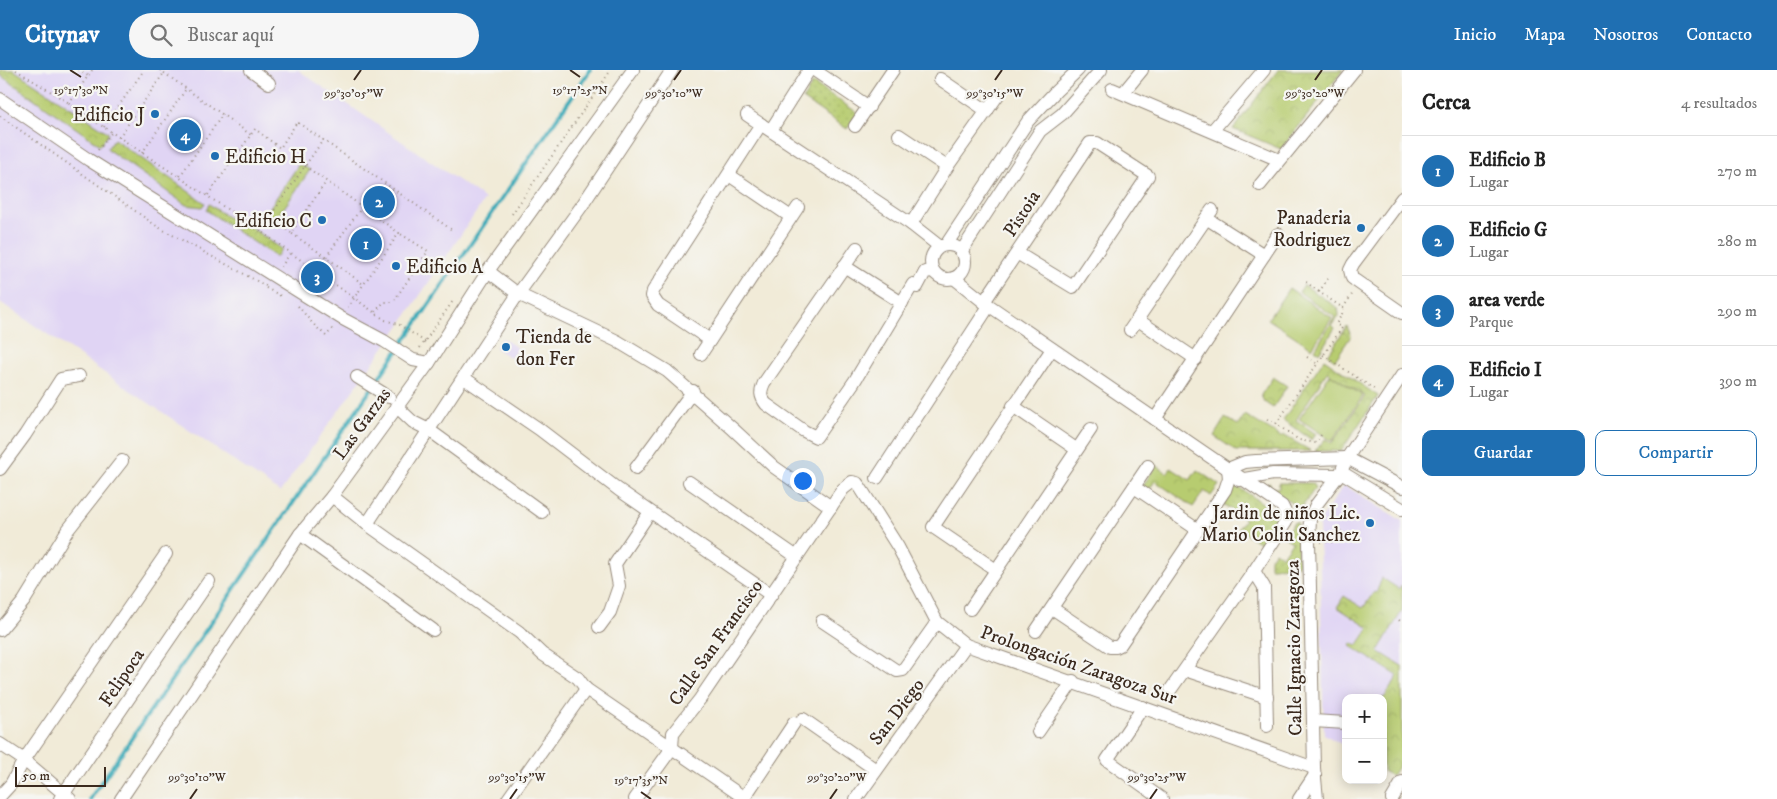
<!DOCTYPE html>
<html lang="es">
<meta charset="utf-8">
<style>
:root{--surface:#fff;--page:#f6f6f6;--text:#222;--muted:#767676;--line:#e0e0e0;--accent:#1f6fb2}
body{margin:0;font-family:"IM FELL DW Pica",serif;background:var(--page);color:var(--text)}
.controls{position:absolute;right:15px;bottom:15px;display:grid;overflow:hidden;border-radius:10px;box-shadow:0 2px 12px #0003}
.controls button{width:45px;height:45px;display:grid;place-items:center;padding:0;border:0;border-bottom:1px solid var(--line);background:var(--surface);color:var(--text);font:25px sans-serif}
.scale{position:absolute;left:15px;bottom:12px;width:91px;box-sizing:border-box;padding-left:5px;border:2px solid #3b2a1e;border-top:0;font-size:14px;line-height:18px;white-space:nowrap;color:#3b2a1e;-webkit-text-stroke:4px #f6f6f2;paint-order:stroke}
.you{position:absolute;left:802px;top:410px;width:18px;height:18px;margin:-12px;border:4px solid #fff;border-radius:50%;background:#1a73e8;box-shadow:0 0 0 8px #1a73e833}
.badge{display:grid;place-items:center;width:32px;height:32px;border-radius:50%;background:var(--accent);color:#fff;font-size:16px;font-weight:700}
.pin{position:absolute;translate:-50% -50%;border:2px solid #fff;box-shadow:0 1px 5px #0006}
.list{margin:0;padding:0;list-style:none}
h2{display:flex;justify-content:space-between;align-items:center;height:65px;margin:0;padding:0 20px;font-size:21px}
h2 small{font-size:16px;font-weight:400;color:var(--muted)}
.list li{display:grid;grid-template-columns:32px 1fr auto;gap:15px;align-items:center;box-sizing:border-box;height:70px;padding:0 20px;border-top:1px solid var(--line)}
.list b{display:block;font-size:19px;white-space:nowrap}
.list p{margin:0;font-size:16px;white-space:nowrap;color:var(--muted)}
.list em{font-size:16px;font-style:normal;color:var(--muted)}
.actions{display:flex;gap:10px;padding:15px 20px}
.actions a{flex:1;padding:11px 0;border:1px solid var(--accent);border-radius:10px;text-align:center;font-size:18px;color:var(--accent)}
.actions .main{background:var(--accent);color:#fff}
.icon{flex:none;width:28px;height:28px;fill:none;stroke:currentColor;stroke-width:2;stroke-linecap:round;stroke-linejoin:round}
.map{position:relative;flex:none;width:1402px;height:729px;overflow:hidden}
header{display:flex;align-items:center;gap:30px;box-sizing:border-box;height:70px;padding:0 25px;background:var(--accent);color:#fff}
header strong{font-size:24px}
nav{display:flex;gap:28px;margin-inline-start:auto;font-size:18px}
.search{width:350px;height:45px;background:var(--page);display:flex;align-items:center;gap:12px;box-sizing:border-box;padding:0 18px;border-radius:28px;color:var(--muted);font-size:19px}
main{display:flex}
aside{flex:1;background:var(--surface)}
.map>svg:first-child{display:block}
.built{fill:#e0d4f4}
.grass{fill:url(#grass-dots);stroke:#797b47}
.park{fill:url(#park-crowns);stroke:#797b47}
.pitch{fill:#b7cc70;stroke:#797b47}
.lines{fill:none;stroke-linecap:round;stroke-linejoin:round}
.stream{stroke:#3dacb9;stroke-width:4}
.minor-casing{stroke:#968a7b;stroke-width:14}
.path{stroke:#968a7b;stroke-width:2;stroke-dasharray:1 4;stroke-linecap:butt}
.minor{stroke:#fff;stroke-width:12}
.ticks{fill:none;stroke:#3b2a1e;stroke-width:2}
.poi-dot{fill:#1f6fb2;stroke:#f6f6f2;stroke-width:2}
.labels{text-anchor:middle;stroke-width:4.5;stroke-linejoin:round;paint-order:stroke}
.poi-label{font-size:19px;fill:#3b2a1e;stroke:#f6f6f2;text-anchor:end}
.street-label{font-size:19px;fill:#3b2a1e;stroke:#f6f6f2}
.ticks-label{font-size:12px;text-anchor:middle;fill:#3b2a1e;stroke:#f6f6f2;stroke-width:4.5;stroke-linejoin:round;paint-order:stroke}
</style>
<header>
<strong>Citynav</strong>
<div class="search"><svg class="icon" aria-label="search" viewBox="0 0 24 24"><circle cx="10" cy="10" r="6"/><path d="M15 15l6 6"/></svg>Buscar aquí</div>
<nav><a>Inicio</a><a>Mapa</a><a>Nosotros</a><a>Contacto</a></nav>
</header>
<main>
<div class="map">
<svg width="1402" height="729" viewBox="0 0 1402 729">
<defs>
<pattern id="grass-dots" width="8" height="8" patternUnits="userSpaceOnUse" patternTransform="scale(1.25)"><rect width="8" height="8" fill="#b7cc70"/><path d="M2 2h.1M6 6h.1" fill="none" stroke="#9eaf61" stroke-width="1.8" stroke-linecap="round"/></pattern>
<pattern id="park-crowns" width="20" height="18" patternUnits="userSpaceOnUse" patternTransform="scale(1.25)"><rect width="20" height="18" fill="#b7cc70"/><path d="M2 6a3 3 0 1 1 6 0M12 15a3 3 0 1 1 6 0" fill="none" stroke="#9eaf61"/></pattern>
</defs>
<rect width="100%" height="100%" fill="#f6f6f2"/>
<filter id="ink" filterUnits="userSpaceOnUse"><feTurbulence type="fractalNoise" baseFrequency=".02" numOctaves="2"/><feDisplacementMap in="SourceGraphic" scale="10" xChannelSelector="R" yChannelSelector="G"/><feConvolveMatrix kernelMatrix="1 2 1 2 8 2 1 2 1" color-interpolation-filters="sRGB"/></filter>
<filter id="wash" filterUnits="userSpaceOnUse"><feTurbulence type="fractalNoise" baseFrequency=".0096" numOctaves="4" result="noise"/><feDisplacementMap in="SourceGraphic" scale="20" xChannelSelector="R" yChannelSelector="G"/><feGaussianBlur stdDeviation="1.12" result="paint"/><feColorMatrix in="noise" values="0 0 0 0 0 0 0 0 0 0 0 0 0 0 0 0 0 1.4 0 .05"/><feComposite in="paint" operator="in"/></filter>
<g filter="url(#wash)">
<rect width="100%" height="100%" fill="#f1ebd8"/>
<!-- built -->
<g class="built">
<polygon points="0,0 298,0 485,129 400,255 280,422 0,232"/>
<polygon points="502,268 518,278 511,288 495,278"/>
<polygon points="1344,415 1402,451 1402,690 1392,706 1383,701 1383,628 1346,628 1346,677 1324,664 1319,456 1321,449"/>
</g>
<!-- grass -->
<g class="grass">
<polygon points="813,13 858,43 847,59 803,29"/>
<path d="M1235 415 1276 442C1281 453 1268 466 1262 474L1238 459 1245 449 1223 434Z"/>
<polygon points="1297,452 1298,496 1270,497 1270,488 1275,481 1282,486 1292,472 1284,467 1293,453"/>
</g>
<!-- park -->
<g class="park">
<polygon points="0,0 14,0 109,63 100,75 0,5"/>
<polygon points="1278,0 1343,0 1281,79 1233,59"/>
<polygon points="114,69 205,133 202,137 186,135 107,79"/>
<polygon points="299,94 310,100 275,151 266,143"/>
<polygon points="209,134 236,153 239,149 282,179 276,187 206,140"/>
<polygon points="1304,215 1338,238 1339,244 1332,255 1335,258 1319,283 1315,279 1335,247 1299,222"/>
<polygon points="1347,256 1351,266 1335,290 1328,285"/>
<polygon points="1324,289 1378,326 1341,381 1315,381 1325,369 1332,373 1365,326 1327,302 1296,350 1316,364 1312,370 1283,350"/>
<polygon points="1273,307 1287,316 1273,338 1264,332 1261,325"/>
<polygon points="1245,345 1281,367 1283,365 1311,381 1236,381 1214,366 1225,348 1238,355"/>
<polygon points="1156,395 1167,403 1171,398 1190,410 1197,400 1219,415 1211,426 1204,421 1193,437 1155,411 1149,420 1143,416"/>
<polygon points="1268,413 1270,413 1270,418 1279,418 1279,413 1312,413 1315,418 1301,439 1266,417"/>
<polygon points="1382,508 1399,519 1401,515 1402,516 1402,541 1378,581 1402,596 1402,690 1392,706 1383,701 1382,628 1384,628 1398,606 1350,576 1352,573 1357,576 1369,558 1337,537 1344,526 1363,538 1374,522 1376,523 1377,521"/>
</g>
<!-- pitch -->
<g class="pitch">
<polygon points="1289,218 1332,248 1312,278 1268,249"/>
<polygon points="1330,304 1363,326 1332,371 1299,349"/>
</g>
<g class="lines">
<!-- stream -->
<polyline class="stream" points="90,729 590,0"/>
</g>
</g>
<g filter="url(#ink)">
<g class="lines">
<defs>
<g id="minor">
<polyline points="251,0 269,13"/>
<polyline points="814,0 869,37"/>
<polyline points="940,9 987,41"/>
<polyline points="1112,19 1279,90"/>
<polyline points="1123,23 1142,0"/>
<polyline points="0,29 89,90 341,248 384,271 413,290 429,293"/>
<polyline points="747,45 911,154 939,176"/>
<polyline points="855,56 893,0"/>
<polyline points="771,60 809,0"/>
<polyline points="1212,61 1264,0"/>
<polyline points="899,65 947,97"/>
<polyline points="729,105 791,147"/>
<polyline points="1260,115 1354,0"/>
<polyline points="1402,128 1353,194 1350,200 1352,208 1356,211 1402,243"/>
<polyline points="1206,148 1264,185"/>
<polyline points="911,154 947,97 998,25"/>
<circle cx="948" cy="192" r="17"/>
<polyline points="946,175 1028,51 1056,21 1078,0"/>
<path d="M857 178 764 313C760 322 760 326 766 334L804 361 816 367 854 312 913 214 917 217 925 202 932 201"/>
<polyline points="961,182 1040,61 1062,44 1101,0"/>
<polyline points="844,196 902,233"/>
<polyline points="488,201 518,224 617,271 667,301 733,359 774,397 831,437"/>
<polyline points="954,208 984,232 1282,436 1286,444 1286,452 1254,501 1171,619"/>
<polyline points="984,232 1090,73 1097,73 1148,106 1073,217 1017,183"/>
<polyline points="1138,250 1196,289"/>
<polyline points="1130,260 1212,140"/>
<polyline points="710,270 658,235 652,226 653,221 761,54"/>
<polyline points="701,284 798,137"/>
<polyline points="357,307 389,327"/>
<polyline points="464,308 539,359 619,420 771,525"/>
<polyline points="396,336 413,352 429,360 542,442"/>
<polyline points="1013,336 1076,379"/>
<polyline points="1155,349 1278,164"/>
<polyline points="636,398 693,321"/>
<polyline points="0,399 25,365 61,309 79,306"/>
<polyline points="1228,399 1245,392 1256,391 1347,388 1402,417"/>
<polyline points="1341,402 1402,439"/>
<polyline points="877,408 989,236"/>
<polyline points="1239,410 1273,404 1339,405"/>
<polyline points="689,412 797,487"/>
<polyline points="1134,417 1198,460"/>
<polyline points="332,426 367,454 519,562 542,584 578,608 586,619 746,729"/>
<polyline points="367,454 518,224 581,137 672,0"/>
<polyline points="300,464 433,560"/>
<polyline points="996,500 933,457 1052,279"/>
<polyline points="1254,501 1264,517 1267,656"/>
<polyline points="1052,538 1110,577 1116,577 1120,575 1225,420 1229,408 1228,399"/>
<polyline points="970,539 1091,359"/>
<polyline points="822,551 897,601 903,600 937,552"/>
<polyline points="599,557 610,542 619,516 615,494 650,442"/>
<polyline points="0,560 24,531 67,461 122,391"/>
<polyline points="1036,561 1148,396"/>
<polyline points="1185,600 1267,627"/>
<polyline points="1143,637 1107,690 1162,729"/>
<polyline points="803,649 876,700"/>
<polyline points="1313,651 1346,653"/>
<polyline points="1038,662 1073,611"/>
<polyline points="0,674 24,690 70,729"/>
<polyline points="0,726 11,714 24,690 166,484"/>
<polyline points="744,728 794,653"/>
<polyline points="60,729 209,511"/>
<polyline points="121,729 300,464 332,426 429,293 488,201 633,0"/>
<polyline points="508,729 586,619"/>
<polyline points="635,729 672,678 673,663 700,629 843,419 852,412 857,413 860,417 898,477 937,552 966,575 1314,698"/>
<polyline points="856,729 966,575"/>
<polyline points="1299,729 1315,705"/>
<polyline points="1317,729 1314,698 1309,472 1310,448 1316,435 1341,402 1347,388 1402,305"/>
<polyline points="1392,729 1402,712"/>
</g>
</defs>
<!-- minor casing -->
<use href="#minor" class="minor-casing"/>
<!-- path -->
<g class="path">
<polyline points="16,0 69,33"/>
<polyline points="78,0 88,6"/>
<polyline points="92,0 69,34 260,161"/>
<polyline points="160,0 251,65"/>
<polyline points="0,46 158,157 266,216"/>
<polyline points="104,57 144,0"/>
<polyline points="119,67 164,3"/>
<polyline points="98,80 112,62"/>
<polyline points="142,83 186,19"/>
<polyline points="305,96 399,163 348,237"/>
<polyline points="180,106 223,44"/>
<polyline points="208,125 255,59 280,78 297,52 323,70"/>
<polyline points="362,137 326,187 363,214"/>
<polyline points="512,144 611,0"/>
<polyline points="270,148 291,163"/>
<polyline points="326,187 291,163 326,112"/>
<polyline points="281,197 291,182"/>
<polyline points="1306,212 1319,222"/>
<polyline points="266,218 281,226"/>
<polyline points="298,236 313,254 326,266 334,257"/>
<polyline points="1343,238 1353,223"/>
<polyline points="375,242 384,232 393,232 428,181 399,163"/>
<polyline points="425,272 400,255 385,250 260,161 323,70 452,160"/>
<polyline points="420,278 453,231"/>
<polyline points="1323,285 1377,321"/>
<polyline points="1307,287 1316,293"/>
<polyline points="1267,349 1276,354"/>
<polyline points="1321,365 1316,373 1299,370 1276,354 1342,258 1336,254 1342,244 1343,238 1319,222 1329,207"/>
<polyline points="1321,472 1333,472 1343,458"/>
<polyline points="1399,550 1402,553"/>
</g>
<!-- minor -->
<use href="#minor" class="minor"/>
</g>
</g>
<!-- ticks -->
<path class="ticks" d="M70 0 81 7M570 0 580 7M354 10 361 0M674 10 681 0M995 10 1002 0M1315 10 1322 0M641 722 651 729M190 729 197 719M510 729 517 719M830 729 837 719M1150 729 1157 719"/>
<!-- markers -->
<g class="poi-dot">
<circle cx="155" cy="44" r="5"/>
<circle cx="215" cy="86" r="5"/>
<circle cx="322" cy="150" r="5"/>
<circle cx="1361" cy="158" r="5"/>
<circle cx="396" cy="196" r="5"/>
<circle cx="506" cy="277" r="5"/>
<circle cx="1370" cy="453" r="5"/>
</g>
<g class="labels">
<!-- poi labels -->
<g class="poi-label">
<text x="145" y="51">Edificio J</text>
<text x="225" y="93" text-anchor="start">Edificio H</text>
<text x="1351" y="154">Panaderia<tspan x="1351" dy="22">Rodriguez</tspan></text>
<text x="312" y="157">Edificio C</text>
<text x="406" y="203" text-anchor="start">Edificio A</text>
<text x="516" y="273" text-anchor="start">Tienda de<tspan x="516" dy="22">don Fer</tspan></text>
<text x="1360" y="449">Jardin de niños Lic.<tspan x="1360" dy="22">Mario Colin Sanchez</tspan></text>
</g>
<!-- street labels -->
<g class="street-label">
<text transform="translate(1021 143) rotate(-57)" y="7">Pistoia</text>
<text transform="translate(361 353) rotate(-54)" y="7">Las Garzas</text>
<text transform="translate(715 572) rotate(-55)" y="7">Calle San Francisco</text>
<text transform="translate(1293 578) rotate(-91)" y="7">Calle Ignacio Zaragoza</text>
<text transform="translate(1079 594) rotate(19)" y="7">Prolongación Zaragoza Sur</text>
<text transform="translate(121 607) rotate(-56)" y="7">Felipoca</text>
<text transform="translate(896 641) rotate(-53)" y="7">San Diego</text>
</g>
</g>
<g class="ticks-label">
<text x="81" y="24">19°17'30"N</text>
<text x="580" y="24">19°17'25"N</text>
<text x="354" y="27">99°30'05"W</text>
<text x="674" y="27">99°30'10"W</text>
<text x="995" y="27">99°30'15"W</text>
<text x="1315" y="27">99°30'20"W</text>
<text x="197" y="711">99°30'10"W</text>
<text x="517" y="711">99°30'15"W</text>
<text x="837" y="711">99°30'20"W</text>
<text x="1157" y="711">99°30'25"W</text>
<text x="641" y="714">19°17'35"N</text>
</g>
</svg>
<div class="controls">
<button>+</button>
<button>−</button>
</div>
<div class="scale">50 m</div>
<div class="you"></div>
<div class="pin badge" style="left:366px;top:174px">1</div>
<div class="pin badge" style="left:379px;top:132px">2</div>
<div class="pin badge" style="left:317px;top:207px">3</div>
<div class="pin badge" style="left:185px;top:65px">4</div>
</div>
<aside>
<h2>Cerca<small>4 resultados</small></h2>
<ul class="list">
<li><span class="badge">1</span><div><b>Edificio B</b><p>Lugar</p></div><em>270 m</em></li>
<li><span class="badge">2</span><div><b>Edificio G</b><p>Lugar</p></div><em>280 m</em></li>
<li><span class="badge">3</span><div><b>area verde</b><p>Parque</p></div><em>290 m</em></li>
<li><span class="badge">4</span><div><b>Edificio I</b><p>Lugar</p></div><em>390 m</em></li>
</ul>
<div class="actions"><a class="main">Guardar</a><a>Compartir</a></div>
</aside>
</main>
